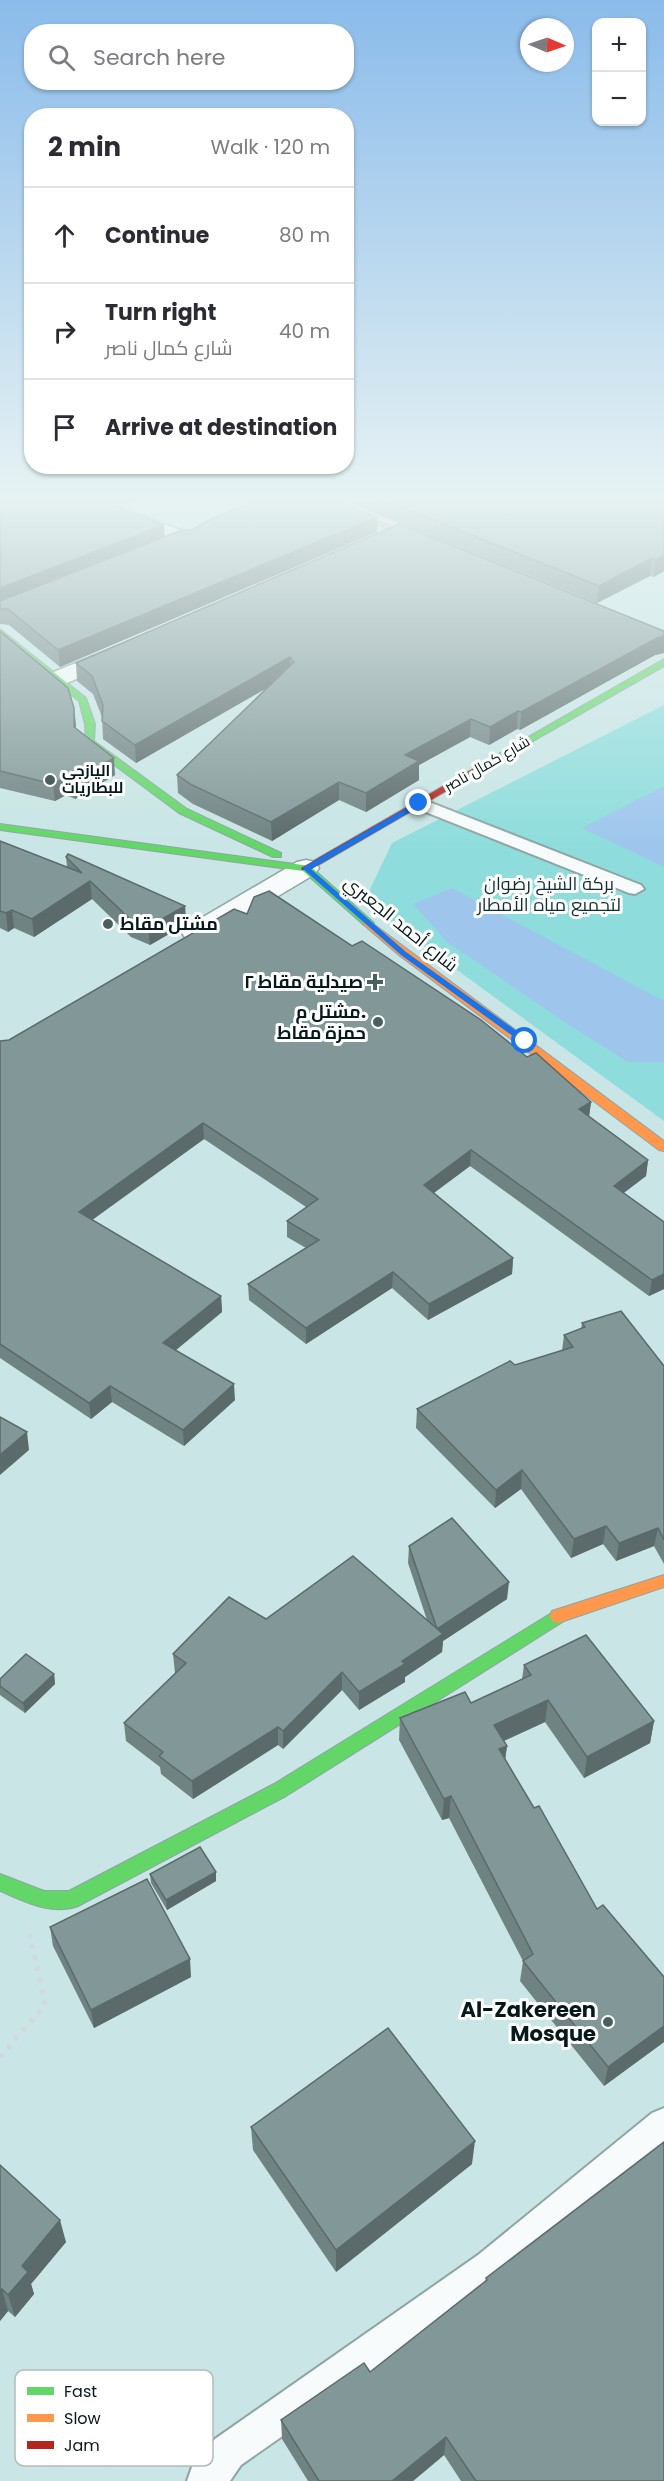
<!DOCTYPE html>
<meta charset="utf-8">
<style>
:root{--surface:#fff;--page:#f2f2f3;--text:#2b2b33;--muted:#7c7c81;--line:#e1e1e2}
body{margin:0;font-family:Poppins,Cairo,sans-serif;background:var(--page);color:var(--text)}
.controls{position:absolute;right:18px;top:18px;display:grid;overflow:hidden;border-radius:12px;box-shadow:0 2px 4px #0004}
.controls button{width:54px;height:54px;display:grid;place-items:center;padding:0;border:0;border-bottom:2px solid var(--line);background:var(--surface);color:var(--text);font:30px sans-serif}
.compass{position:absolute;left:520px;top:18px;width:54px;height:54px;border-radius:50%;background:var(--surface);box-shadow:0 2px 4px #0004;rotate:92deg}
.stop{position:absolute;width:18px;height:18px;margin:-14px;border:4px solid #1a73e8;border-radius:50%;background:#fff}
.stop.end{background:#1a73e8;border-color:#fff;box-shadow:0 2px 6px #0008}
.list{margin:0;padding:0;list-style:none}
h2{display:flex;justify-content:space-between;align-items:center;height:78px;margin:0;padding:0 24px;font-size:26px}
h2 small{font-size:20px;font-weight:400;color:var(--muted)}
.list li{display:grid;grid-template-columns:39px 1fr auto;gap:18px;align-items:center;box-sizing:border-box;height:96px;padding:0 24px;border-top:2px solid var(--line)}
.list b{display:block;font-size:22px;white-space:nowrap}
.list p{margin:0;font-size:20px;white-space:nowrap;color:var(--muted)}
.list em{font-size:20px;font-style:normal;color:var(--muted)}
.icon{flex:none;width:33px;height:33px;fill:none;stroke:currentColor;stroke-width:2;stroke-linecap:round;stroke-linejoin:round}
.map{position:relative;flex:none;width:664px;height:2481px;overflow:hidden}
.search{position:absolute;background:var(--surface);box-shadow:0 2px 4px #0004;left:24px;top:24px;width:330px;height:66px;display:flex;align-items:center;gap:15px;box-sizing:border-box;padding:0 21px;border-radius:24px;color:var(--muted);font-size:22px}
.panel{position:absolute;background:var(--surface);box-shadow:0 2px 4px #0004;left:24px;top:108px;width:330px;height:366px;border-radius:24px}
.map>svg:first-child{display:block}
.green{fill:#8edddc}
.water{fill:#9ec6ed}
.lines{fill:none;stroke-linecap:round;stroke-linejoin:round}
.lane-casing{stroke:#8fa5a5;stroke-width:4}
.street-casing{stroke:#8fa5a5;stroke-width:3}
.fast-casing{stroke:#8fa5a5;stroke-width:2}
.slow-casing{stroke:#8fa5a5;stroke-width:2}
.jam-casing{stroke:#8fa5a5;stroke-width:2}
.path{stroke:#d1d9d9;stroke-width:5;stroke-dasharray:4.5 7;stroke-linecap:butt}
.lane{fill:#f7fbfb;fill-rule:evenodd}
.street{fill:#f7fbfb;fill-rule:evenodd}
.fast{fill:#63d668;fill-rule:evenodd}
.slow{fill:#ff974d;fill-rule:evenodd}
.jam{fill:#b3261e;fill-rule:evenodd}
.wall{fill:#708383}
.shaded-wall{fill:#5b6a6a}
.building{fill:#829898;stroke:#5b6a6a;stroke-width:1.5}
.route{fill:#1a73e8}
.poi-dot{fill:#4a6060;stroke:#fff;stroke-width:2}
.labels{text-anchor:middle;stroke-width:6;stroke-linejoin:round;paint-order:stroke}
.far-street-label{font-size:15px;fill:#051919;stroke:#fff}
.far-poi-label{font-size:15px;font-weight:bold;fill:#051919;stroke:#fff;text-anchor:start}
.park-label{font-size:18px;fill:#0e2f2f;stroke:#fff}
.poi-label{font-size:18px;font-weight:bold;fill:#051919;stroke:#fff;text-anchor:end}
.street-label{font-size:18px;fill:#051919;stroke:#fff}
.near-poi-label{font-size:21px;font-weight:bold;fill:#051919;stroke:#fff;text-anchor:end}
.key{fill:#fff;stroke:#b4baba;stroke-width:1.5}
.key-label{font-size:16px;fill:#051919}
</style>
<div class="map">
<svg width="664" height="2481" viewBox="0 0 664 2481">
<rect width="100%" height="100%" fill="#c9e5e5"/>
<!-- green -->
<polygon class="green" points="664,705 664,1121 364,902 392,843"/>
<!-- water -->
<g class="water">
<polygon points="664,786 664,867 582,828"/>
<polygon points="452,888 664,1001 664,1062 628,1062 569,1025 447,942 413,904"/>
</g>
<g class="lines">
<defs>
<g id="lane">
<polygon points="419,798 641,885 644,889 635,894 629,893 413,807 411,803"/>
<polygon points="664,2108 664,2147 504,2281 241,2465 230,2481 187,2481 192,2467 215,2439 478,2255 652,2113"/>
</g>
<g id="street">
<polygon points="67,496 93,496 193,535 196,539 193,543 179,543 69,500"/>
<path d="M335 496H362C355 505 332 512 321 509L318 505 321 501Z"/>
<polygon points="118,646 126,648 129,653 126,658 67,683 51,683 48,678 51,673"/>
<polygon points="306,860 315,862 319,868 315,874 206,939 196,941 186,939 182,933 186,927 297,862"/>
</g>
<g id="fast">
<polygon points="0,629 86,698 95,724 94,741 187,809 281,853 281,857 273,857 179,813 86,744 85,724 79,701 0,636"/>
<polygon points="664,659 664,666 493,764 485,762"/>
<polygon points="0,824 310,866 374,923 368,926 364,925 303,871 0,830"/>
<path d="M558 1609 564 1611 566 1616 564 1621 286 1796 78 1906C51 1916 24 1901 0 1891V1874L44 1891H69L274 1784Z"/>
</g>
<g id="slow">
<polygon points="303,496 315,496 437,544 430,546"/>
<polygon points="368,920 664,1141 664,1151 659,1150 399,955 364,925 362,923"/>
<polygon points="664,1575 664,1587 558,1623 552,1621 550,1616 552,1611"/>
</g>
<polygon id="jam" points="490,759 493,760 493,764 310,870 302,870 301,868"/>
</defs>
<!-- lane casing -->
<use href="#lane" class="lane-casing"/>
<!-- street casing -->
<use href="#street" class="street-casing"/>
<!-- fast casing -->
<use href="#fast" class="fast-casing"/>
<!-- slow casing -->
<use href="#slow" class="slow-casing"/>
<!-- jam casing -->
<use href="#jam" class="jam-casing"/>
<!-- path -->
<polyline class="path" points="0,2057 45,2005 30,1934"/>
<!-- lane -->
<use href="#lane" class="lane"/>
<!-- street -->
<use href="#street" class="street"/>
<!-- fast -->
<use href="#fast" class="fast"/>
<!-- slow -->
<use href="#slow" class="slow"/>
<!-- jam -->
<use href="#jam" class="jam"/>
</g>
<!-- wall -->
<g class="wall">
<polygon points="0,496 164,525 164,537 377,532 60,667 9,625 0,624"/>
<polygon points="100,496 144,496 122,505"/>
<polygon points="354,496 664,496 664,571 654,577 650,576 597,603 354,505"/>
<polygon points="0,631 76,724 76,728 115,775 75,799 66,795 55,801 0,788"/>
<polygon points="664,631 664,653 655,655 520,730 517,729 489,745 470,737 419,765 419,780 366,812 339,800 272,841 193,804 178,793 177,775 267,688 136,763 103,739 102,717 93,694 77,681 76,663"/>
<polygon points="0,841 67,867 66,857 185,906 186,924 150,945 131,937 92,899 34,937 14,928 8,932 0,928"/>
<polygon points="247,914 352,946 527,1057 591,1102 589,1116 648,1160 646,1176 623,1193 664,1222 664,1289 649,1296 470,1166 434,1193 513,1258 512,1274 428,1320 392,1288 306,1344 249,1300 248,1284 306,1248 287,1237 287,1221 306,1207 204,1139 92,1220 221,1296 222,1312 176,1350 235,1400 184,1446 112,1402 91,1419 0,1358 0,1041 9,1040"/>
<polygon points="582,1323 664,1366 664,1564 654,1546 616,1561 603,1544 571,1558 521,1489 495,1508 416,1428 417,1409 515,1365 562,1351 564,1335 581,1329"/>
<polygon points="409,1546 507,1599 443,1641 442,1652 405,1677 405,1682 359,1710 342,1690 283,1749 278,1745 193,1799 161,1774 160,1767 126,1741 124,1723 176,1673 175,1673 173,1654 266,1619 427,1620 408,1563"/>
<polygon points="524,1665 654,1721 650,1743 584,1778 545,1722 504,1741 507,1746 505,1759 534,1808 597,1909 664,1977 664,2042 604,2086 520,1981 523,1961 449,1818 442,1820 399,1740 400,1718 471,1703 522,1679"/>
<polygon points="54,1674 55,1684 25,1713 0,1695 0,1679"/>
<polygon points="216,1872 216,1881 167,1910 151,1883 150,1874"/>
<polygon points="50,1927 191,1977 94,2028 53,1946"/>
<polygon points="251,2127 472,2164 336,2272 253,2150"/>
<polygon points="0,2165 66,2242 31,2284 34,2294 15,2317 8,2311 0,2321"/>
<polygon points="486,2278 664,2481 461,2481 444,2455 413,2481 308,2481 282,2439 281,2420 370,2372 485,2282"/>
</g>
<!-- shaded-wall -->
<g class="shaded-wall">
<polygon points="122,496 144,496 122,505"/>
<polygon points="377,517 377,532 60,667 58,650"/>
<polygon points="164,525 165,540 0,605 0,588"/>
<polygon points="664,555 664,571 654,577 656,559"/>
<polygon points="652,558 650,576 597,603 599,586"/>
<polygon points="664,636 664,653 655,655 520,730 521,712 657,638"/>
<polygon points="290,657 291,674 136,763 135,745"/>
<polygon points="74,708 76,724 75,743 74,727"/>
<polygon points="518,711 517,729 489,745 490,727"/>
<polygon points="471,719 470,737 419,765 419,780 366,812 366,793 405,755"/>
<polygon points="114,758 115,775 75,799 73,781"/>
<polygon points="64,778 66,795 55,801 53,784"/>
<polygon points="339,782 339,800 272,841 271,822"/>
<polygon points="90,881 92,899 34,937 32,919"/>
<polygon points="185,906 186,924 150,945 148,927"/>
<polygon points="12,910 14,928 8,932 6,913"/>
<polygon points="591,1102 589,1117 579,1109"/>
<polygon points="203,1123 204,1139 81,1228 79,1212"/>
<polygon points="471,1150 470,1166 424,1200 424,1185"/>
<polygon points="648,1160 646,1176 612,1202 614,1186"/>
<polygon points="513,1258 512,1274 428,1320 429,1304"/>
<polygon points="393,1272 392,1288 306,1344 306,1328"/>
<polygon points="664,1274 664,1289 649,1296 652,1280"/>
<polygon points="221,1296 222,1312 165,1359 163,1343"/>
<polygon points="234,1384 235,1400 184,1446 183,1430"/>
<polygon points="110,1386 112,1402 91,1419 89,1403"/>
<polygon points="27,1432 29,1450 0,1475 0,1455"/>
<polygon points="522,1470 521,1489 495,1508 496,1490"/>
<polygon points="606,1526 603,1544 571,1558 574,1539"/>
<polygon points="658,1528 654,1546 616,1561 619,1543"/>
<polygon points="509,1582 507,1599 443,1641 442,1652 405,1677 405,1682 359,1710 359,1692 402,1661 437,1629"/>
<polygon points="342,1672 342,1690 283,1749 283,1731"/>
<polygon points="54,1674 55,1684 25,1713 23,1703"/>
<polygon points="548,1700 545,1722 492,1746 494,1725"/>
<polygon points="654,1721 650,1743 584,1778 587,1757"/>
<polygon points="278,1727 278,1745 193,1799 192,1781"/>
<polygon points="507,1746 504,1767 499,1749"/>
<polygon points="451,1796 449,1818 442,1820 444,1799"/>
<polygon points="216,1872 216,1881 167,1910 166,1900"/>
<polygon points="190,1959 191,1977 94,2028 91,2010"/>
<polygon points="664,2026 664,2042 604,2086 608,2067"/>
<polygon points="475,2141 472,2164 336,2272 336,2250"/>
<polygon points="60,2220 66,2242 31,2284 34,2294 15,2317 8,2295 22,2266"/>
<polygon points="2,2289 8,2311 0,2321 0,2292"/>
<polygon points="446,2437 444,2455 413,2481 392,2481"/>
</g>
<!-- building -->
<g class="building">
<polygon points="0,496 90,496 164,525 0,588"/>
<polygon points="268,496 325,496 377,517 58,650 8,609 0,609 0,601 182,530 192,530 213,518"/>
<polygon points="374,496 664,496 664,555 656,559 652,558 599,586"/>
<polygon points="399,524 664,631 664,636 657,638 521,712 518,711 490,727 471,719 405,755 419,761 366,793 339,782 271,822 192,785 177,775 294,662 290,657 135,745 102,721 103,705 92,676 76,663"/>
<polygon points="0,631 68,688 74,708 74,727 114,758 73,781 64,778 53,784 0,771"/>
<polygon points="0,841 82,873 66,857 68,854 185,906 148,927 130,919 90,881 32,919 12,910 6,913 0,911"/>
<polygon points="269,891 352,946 362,941 481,1020 527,1057 536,1053 591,1102 579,1109 648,1160 614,1186 664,1222 664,1274 652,1280 471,1150 424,1185 513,1258 429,1304 393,1272 306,1328 248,1284 319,1240 287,1221 318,1199 203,1123 79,1212 221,1296 163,1343 234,1384 183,1430 110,1386 89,1403 0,1344 0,1041 9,1040 234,909 247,914 254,897"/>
<polygon points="621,1311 664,1366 664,1540 658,1528 619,1543 606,1526 574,1539 522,1470 496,1490 417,1409 510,1361 515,1365 573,1347 564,1335 585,1327 582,1323"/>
<polygon points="0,1417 27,1432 0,1455"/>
<polygon points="452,1518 509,1582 437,1629 409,1546"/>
<polygon points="353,1556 443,1634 402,1661 405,1664 359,1692 342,1672 283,1731 278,1727 192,1781 159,1756 163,1752 124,1723 186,1663 173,1654 229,1597 266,1619"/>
<polygon points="586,1635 654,1721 587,1757 548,1700 494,1725 507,1746 499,1749 534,1808 539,1806 597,1909 603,1905 664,1977 664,2026 608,2067 523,1961 533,1954 451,1796 444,1799 400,1718 465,1692 471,1703 531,1675 524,1665"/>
<polygon points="26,1654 54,1674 23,1703 0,1686 0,1679"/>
<polygon points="200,1847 216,1872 166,1900 150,1874"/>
<polygon points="147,1879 190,1959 91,2010 50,1927"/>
<polygon points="388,2028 475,2141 336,2250 251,2127"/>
<polygon points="664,2142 664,2481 476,2481 446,2437 392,2481 319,2481 281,2420 364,2363 370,2372 487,2280 486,2278"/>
<polygon points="0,2165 60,2220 22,2266 28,2272 8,2295 2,2289 0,2292"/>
</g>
<!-- sky -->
<linearGradient id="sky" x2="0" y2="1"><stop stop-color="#8abbea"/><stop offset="0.59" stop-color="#e7f3f3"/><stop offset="1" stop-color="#e7f3f3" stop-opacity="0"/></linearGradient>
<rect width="664" height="844" fill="url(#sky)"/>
<!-- route -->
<polygon class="route" points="419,801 422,805 311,869 406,952 528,1039 528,1042 521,1042 401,955 302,868"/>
<!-- markers -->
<g class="poi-dot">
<circle cx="50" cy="780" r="6"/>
<circle cx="108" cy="924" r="6"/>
<path d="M372 973h6v6h6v6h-6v6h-6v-6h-6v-6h6z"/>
<circle cx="378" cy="1022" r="6"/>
<circle cx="608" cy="2022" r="6"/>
</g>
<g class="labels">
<!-- far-street labels -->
<g class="far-street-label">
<text transform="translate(487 764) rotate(-30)" y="5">شارع كمال ناصر</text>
</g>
<!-- far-poi labels -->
<g class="far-poi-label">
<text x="62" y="776">اليازجي<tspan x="62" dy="17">للبطاريات</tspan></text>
</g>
<!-- park labels -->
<g class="park-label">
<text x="549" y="890">بركة الشيخ رضوان<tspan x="549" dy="21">لتجميع مياه الأمطار</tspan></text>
</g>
<!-- poi labels -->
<g class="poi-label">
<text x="120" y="930" text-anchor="start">مشتل مقاط</text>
<text x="363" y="988">صيدلية مقاط ٢</text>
<text x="366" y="1018">مشتل م.<tspan x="366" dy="21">حمزة مقاط</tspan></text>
</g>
<!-- street labels -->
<g class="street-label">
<text transform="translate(401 924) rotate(39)" y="6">شارع أحمد الجعبري</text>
</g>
<!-- near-poi labels -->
<g class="near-poi-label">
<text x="596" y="2017">Al-Zakereen<tspan x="596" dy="24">Mosque</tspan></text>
</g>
</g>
<!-- legend -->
<rect x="15" y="2370" width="198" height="96" rx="9" class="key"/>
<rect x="27" y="2387" width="27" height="8" fill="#63d668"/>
<rect x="27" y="2414" width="27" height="8" fill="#ff974d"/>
<rect x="27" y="2441" width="27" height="8" fill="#b3261e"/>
<g class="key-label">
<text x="64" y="2397">Fast</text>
<text x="64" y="2424">Slow</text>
<text x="64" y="2451">Jam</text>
</g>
</svg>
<div class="controls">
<button>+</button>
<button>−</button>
</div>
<svg class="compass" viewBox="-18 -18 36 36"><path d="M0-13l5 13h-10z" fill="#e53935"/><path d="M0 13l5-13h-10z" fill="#7c7c81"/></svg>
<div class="stop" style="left:525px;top:1041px"></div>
<div class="stop end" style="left:419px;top:803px"></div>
<div class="search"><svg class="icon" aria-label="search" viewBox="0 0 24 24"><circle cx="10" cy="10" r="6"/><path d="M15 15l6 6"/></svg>Search here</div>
<section class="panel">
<h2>2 min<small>Walk · 120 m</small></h2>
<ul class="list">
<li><svg class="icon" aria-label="ahead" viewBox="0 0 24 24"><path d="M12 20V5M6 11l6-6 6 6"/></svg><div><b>Continue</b></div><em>80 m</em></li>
<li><svg class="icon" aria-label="right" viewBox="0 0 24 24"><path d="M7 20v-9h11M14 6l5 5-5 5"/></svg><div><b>Turn right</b><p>شارع كمال ناصر</p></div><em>40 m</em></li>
<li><svg class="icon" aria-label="arrive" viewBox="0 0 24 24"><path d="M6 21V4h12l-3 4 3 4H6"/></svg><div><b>Arrive at destination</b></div></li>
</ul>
</section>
</div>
